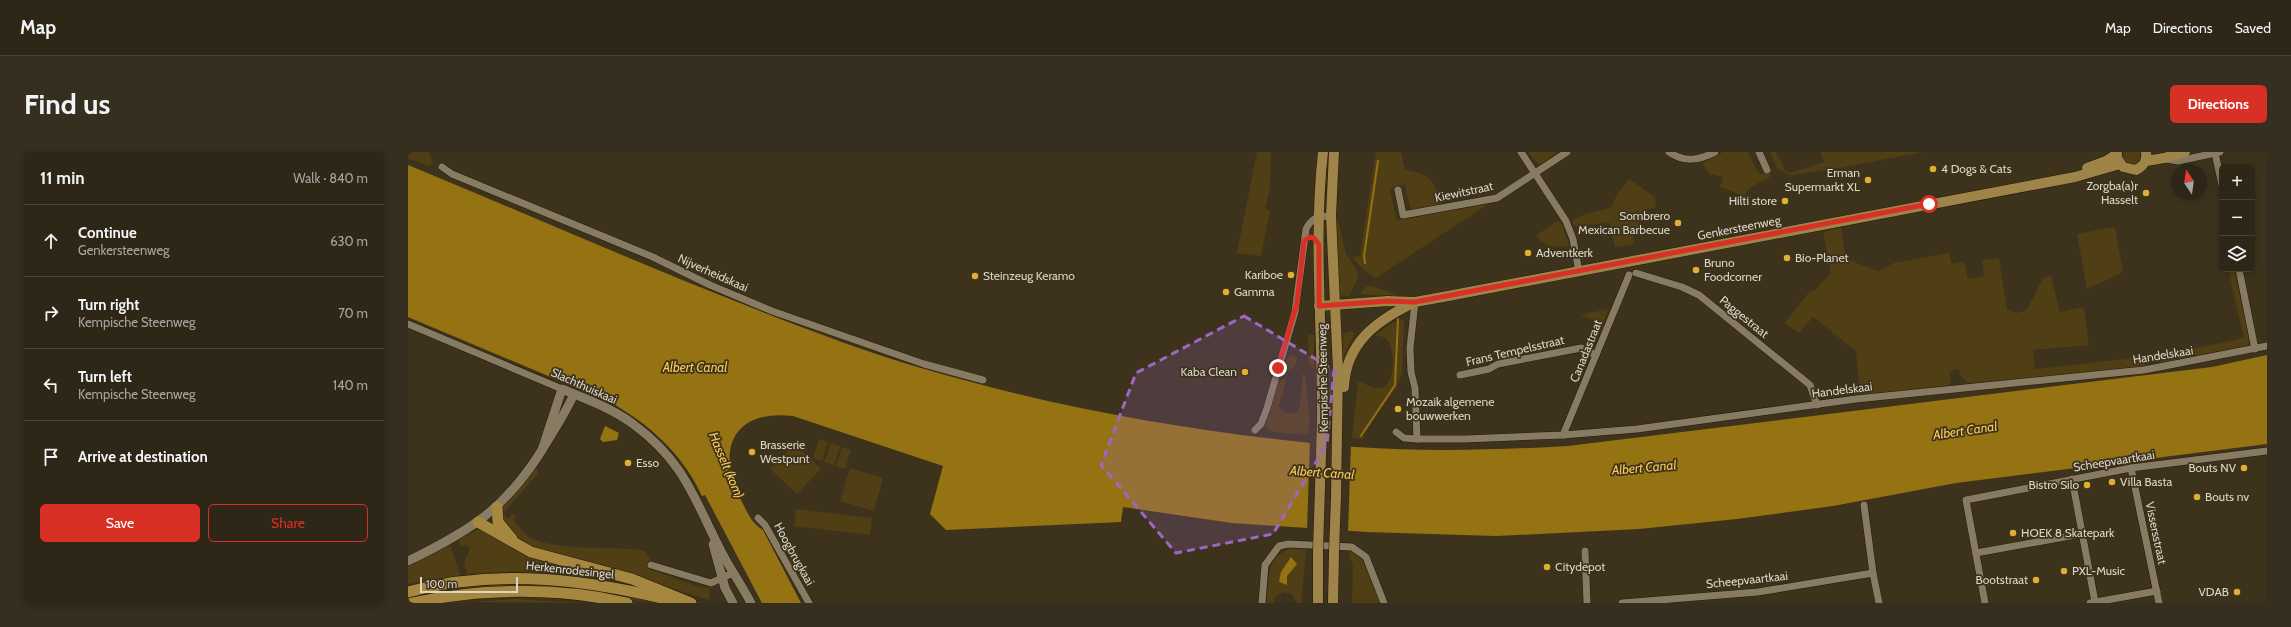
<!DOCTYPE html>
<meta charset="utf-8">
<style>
:root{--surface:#2e2616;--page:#362e1f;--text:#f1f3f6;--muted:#a7a5a1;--line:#494335;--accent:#d93025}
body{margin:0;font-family:Cabin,sans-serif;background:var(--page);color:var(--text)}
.controls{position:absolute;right:12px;top:12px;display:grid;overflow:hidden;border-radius:6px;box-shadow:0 2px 10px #0003}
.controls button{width:36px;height:36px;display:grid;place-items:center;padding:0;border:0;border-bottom:1px solid var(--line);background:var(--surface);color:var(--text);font:20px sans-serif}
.compass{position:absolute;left:1763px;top:12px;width:36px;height:36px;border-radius:50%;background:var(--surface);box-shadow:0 2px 10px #0003;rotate:347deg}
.scale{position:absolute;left:12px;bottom:10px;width:98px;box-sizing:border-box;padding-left:4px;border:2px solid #dbd5c8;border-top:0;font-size:11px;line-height:14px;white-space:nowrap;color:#dbd5c8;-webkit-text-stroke:3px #3d331d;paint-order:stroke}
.stop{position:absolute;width:12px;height:12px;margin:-9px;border:3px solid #d93025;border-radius:50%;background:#fff}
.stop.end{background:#d93025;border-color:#fff;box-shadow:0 1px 4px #0008}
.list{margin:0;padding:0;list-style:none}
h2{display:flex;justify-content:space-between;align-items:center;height:52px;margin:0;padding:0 16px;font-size:17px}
h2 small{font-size:13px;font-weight:400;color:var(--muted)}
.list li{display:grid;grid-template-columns:26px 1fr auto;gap:12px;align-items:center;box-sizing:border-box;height:72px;padding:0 16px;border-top:1px solid var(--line)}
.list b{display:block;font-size:15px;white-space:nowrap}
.list p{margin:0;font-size:13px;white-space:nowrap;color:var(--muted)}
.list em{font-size:13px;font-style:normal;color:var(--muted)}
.actions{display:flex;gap:8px;padding:12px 16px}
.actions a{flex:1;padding:9px 0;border:1px solid var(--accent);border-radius:6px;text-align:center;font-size:14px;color:var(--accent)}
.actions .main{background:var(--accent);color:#fff}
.icon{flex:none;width:22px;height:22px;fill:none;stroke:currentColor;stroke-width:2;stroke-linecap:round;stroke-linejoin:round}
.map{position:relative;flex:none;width:1859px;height:451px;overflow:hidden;border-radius:6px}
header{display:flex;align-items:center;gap:24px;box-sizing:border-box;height:56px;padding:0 20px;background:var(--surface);border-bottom:1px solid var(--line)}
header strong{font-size:19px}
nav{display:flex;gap:22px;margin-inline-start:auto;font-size:14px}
.intro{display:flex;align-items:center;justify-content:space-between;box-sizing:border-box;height:96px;padding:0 24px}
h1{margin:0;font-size:28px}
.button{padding:10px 18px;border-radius:6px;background:var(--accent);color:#fff;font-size:14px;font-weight:700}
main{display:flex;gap:24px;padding:0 24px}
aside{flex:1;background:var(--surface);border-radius:6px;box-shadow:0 2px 10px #0003}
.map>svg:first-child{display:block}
.green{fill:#503e14}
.water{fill:#957212}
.pier{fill:#3d331d}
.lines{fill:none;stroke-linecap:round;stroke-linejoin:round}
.stream{stroke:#957212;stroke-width:2}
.minor-casing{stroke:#241a05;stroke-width:8}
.tertiary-casing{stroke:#241a05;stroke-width:10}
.primary-casing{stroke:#241a05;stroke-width:11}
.trunk-casing{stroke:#241a05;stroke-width:12}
.minor{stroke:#877b63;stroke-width:7}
.tertiary{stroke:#877b63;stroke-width:9}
.primary{stroke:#9e8449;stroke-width:10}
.trunk{stroke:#a68740;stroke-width:11}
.primary-bridge-casing{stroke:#241a05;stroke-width:11;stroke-linecap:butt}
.primary-bridge{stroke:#9e8449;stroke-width:10}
.route{stroke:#d93025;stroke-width:5}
.marked{fill:#9d67c2;fill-opacity:0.2;stroke:#9d67c2;stroke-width:3;stroke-dasharray:8 5;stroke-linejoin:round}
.poi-dot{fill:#e1af34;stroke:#3d331d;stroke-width:1.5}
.labels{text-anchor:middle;stroke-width:3.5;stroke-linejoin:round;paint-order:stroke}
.poi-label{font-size:12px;fill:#dbd5c8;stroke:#3d331d;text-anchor:start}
.street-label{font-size:12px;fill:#dbd5c8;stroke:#3d331d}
.water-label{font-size:13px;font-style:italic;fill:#fbca57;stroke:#3d331d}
</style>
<header>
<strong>Map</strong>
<nav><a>Map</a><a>Directions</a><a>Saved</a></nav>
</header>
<div class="intro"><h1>Find us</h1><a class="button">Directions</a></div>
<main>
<aside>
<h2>11 min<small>Walk · 840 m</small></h2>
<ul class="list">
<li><svg class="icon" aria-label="ahead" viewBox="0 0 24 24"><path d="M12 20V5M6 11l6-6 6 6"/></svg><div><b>Continue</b><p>Genkersteenweg</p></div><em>630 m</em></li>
<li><svg class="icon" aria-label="right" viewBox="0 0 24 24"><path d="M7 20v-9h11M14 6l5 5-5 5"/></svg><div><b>Turn right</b><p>Kempische Steenweg</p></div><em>70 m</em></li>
<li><svg class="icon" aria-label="left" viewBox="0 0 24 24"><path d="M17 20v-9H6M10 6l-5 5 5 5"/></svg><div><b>Turn left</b><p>Kempische Steenweg</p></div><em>140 m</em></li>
<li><svg class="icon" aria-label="arrive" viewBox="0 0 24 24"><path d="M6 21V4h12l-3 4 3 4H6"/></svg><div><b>Arrive at destination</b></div></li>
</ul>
<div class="actions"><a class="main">Save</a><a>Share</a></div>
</aside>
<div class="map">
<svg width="1859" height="451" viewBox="0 0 1859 451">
<rect width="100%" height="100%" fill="#3d331d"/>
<!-- green -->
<g class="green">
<polygon points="0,0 21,0 25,12 21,14 0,6"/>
<polygon points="849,0 863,0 862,36 857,57 862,59 853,104 829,101"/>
<path d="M968 0H993L997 18C1023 21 1027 31 1034 53L1006 59 1002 55 997 32 984 35 982 38 988 66 991 68 1080 52 968 126 957 119 944 105 952 104Z"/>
<polygon points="1120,0 1150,0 1134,11 1130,12"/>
<polygon points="1315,0 1340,0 1350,21 1354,22 1362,19 1362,25 1341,36 1334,48 1329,47 1331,42 1312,35 1315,25 1304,22 1302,24 1295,11"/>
<polygon points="1362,0 1368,0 1377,18 1382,21 1416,10 1412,0 1515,0 1431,16 1382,23 1369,16"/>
<polygon points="1715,0 1732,0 1732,7 1727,12 1719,11 1715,5"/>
<polygon points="1221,27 1247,45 1248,55 1237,58 1225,86 1226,92 1207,95 1201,70 1167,75 1164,69 1177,62 1203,56 1209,42"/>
<polygon points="928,60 938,102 950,120 949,128 941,144 933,143 930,136 927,61"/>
<path d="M1149 69 1154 72 1161 94C1152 96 1130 94 1129 83Z"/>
<polygon points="1707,75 1715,120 1679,137 1669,82"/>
<path d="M1433 76 1438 107 1470 119 1486 111 1541 101 1544 112 1556 110 1560 127 1576 124 1574 108 1591 106 1599 158 1609 161 1619 158 1635 126 1643 124 1652 160 1676 155 1681 193 1625 198 1627 217 1736 205 1738 214 1569 233C1557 231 1555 228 1550 217L1542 219 1543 231 1538 235 1452 243 1448 199 1405 165 1391 181 1377 171 1401 140 1406 139 1423 121 1415 80Z"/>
<polygon points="1820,117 1826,117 1842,189 1838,195 1753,212 1751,204 1836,186"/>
<polygon points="959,134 964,134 995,145 952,142"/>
<polygon points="1200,157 1195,172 1172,163"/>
<path d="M996 168 994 222 988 236 955 281 956 287 944 286 950 230C959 231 964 238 973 236 988 233 988 196 978 187 975 184 971 184 967 184L983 171Z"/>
<polygon points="944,179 947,181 934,207 935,182"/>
<polygon points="900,183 906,183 906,217 901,213"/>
<path d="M882 203 889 206 888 212 880 221 871 254C875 261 881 263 889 260L892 253 895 221 897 222 902 270 900 283 865 280 860 277 857 273 875 213Z"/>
<polygon points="411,287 420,290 414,309 405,306"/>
<polygon points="423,291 432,294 426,313 416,310"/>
<polygon points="386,292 413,317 389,342 362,317"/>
<polygon points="434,295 443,298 437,317 428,314"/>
<path d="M127 316 131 320 97 359 96 362 100 367 105 362 108 365 106 369C111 374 115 381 121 385 147 400 206 393 237 399L243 408 241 417 291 435 302 436 301 448 198 415 127 399 110 387 94 370V357Z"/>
<polygon points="442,316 475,326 466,359 432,349"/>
<polygon points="388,357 464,366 462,383 386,374"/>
<path d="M73 376 217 429C163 420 112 417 59 422L56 410 62 397 59 393 52 394 51 388Z"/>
<polygon points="42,393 52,423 0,432 0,413"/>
<path d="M884 396 898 398 893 451H888L884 442 876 440 867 445 866 451H858C863 426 855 406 884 396Z"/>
<path d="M942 398C960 407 965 434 972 451H944L945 414 941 404Z"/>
<path d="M138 431 184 436 258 451C224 451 191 439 158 436 104 431 53 438 0 447V445C46 434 91 432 138 431Z"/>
<polygon points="108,447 172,451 62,450"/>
</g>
<!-- water -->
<g class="water">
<path d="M0 13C114 60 227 110 342 155 398 177 455 199 513 216 655 258 801 283 948 295 1018 300 1090 298 1160 294L1804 215 1859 203V292L1548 331 1425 354 1329 367 1231 377 1088 384 959 380 824 371 715 355 713 370 538 378 522 362 535 314 385 264C324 257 307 299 334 350 340 361 343 371 355 378L393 451H354L297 343 294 344C274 301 242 273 202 250L0 165Z"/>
<polygon points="197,274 211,281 209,288 195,290 192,287"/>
<polygon points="883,405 889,412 879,424 879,433 871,430 873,420"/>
</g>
<!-- pier -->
<polygon class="pier" points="902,288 943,292 940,380 899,378"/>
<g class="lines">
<!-- stream -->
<g class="stream">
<polyline points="957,111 956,104 970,9"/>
<polyline points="953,284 987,233 990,167"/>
</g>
<defs>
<g id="minor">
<polyline points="1113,0 1158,69 1165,87 1171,120"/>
<path d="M1261 0C1277 11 1291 8 1307 0"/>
<polyline points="1351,0 1359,18"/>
<polyline points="1807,1 1814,33"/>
<polyline points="1758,7 1770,9 1812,0"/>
<polyline points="34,15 44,22 245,105 302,133 364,159 516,212 575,228"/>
<polyline points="990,38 995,63 1089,46 1159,0"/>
<polyline points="1831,117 1847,197"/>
<polyline points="1228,121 1274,135 1291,143 1402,233 1409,253"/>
<polyline points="1007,150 1002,196 1003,220 1007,236 1009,287"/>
<polyline points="0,172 154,237"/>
<polyline points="1052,223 1081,217 1090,212 1173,196 1188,203"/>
<path d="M847 278 853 272 859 256 887 160 898 77C904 65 911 64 923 64"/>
<polyline points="988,280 996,286 1009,287 1057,287 1155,283 1229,277 1448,247 1736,218 1859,194"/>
<polyline points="1155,283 1221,123"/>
<polyline points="1723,316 1751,451"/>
<polyline points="1664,327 1687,450"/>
<polyline points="1456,353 1465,421 1471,451"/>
<polyline points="350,366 357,373 401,451"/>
<polyline points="1177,399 1179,451"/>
<polyline points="1568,401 1673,382"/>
<polyline points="243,413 303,431 325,421"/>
<polyline points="854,451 857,413 871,394 880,392 944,395 958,405 976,451"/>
<polyline points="1214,451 1350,440 1465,421"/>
<polyline points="1577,451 1558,348 1723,316 1859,299"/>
<polyline points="1682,451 1749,439"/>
</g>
<g id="tertiary">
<path d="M134 298 154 237C178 247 204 256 225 272 277 310 286 347 314 401 323 418 334 434 343 451"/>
<polyline points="305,392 317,436 325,451"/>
<path d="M0 409C62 379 97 357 134 298 145 280 157 262 166 242"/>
</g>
<g id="primary">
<polyline points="926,0 923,64 930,218 928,345"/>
<path d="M1709 6 1715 15 1728 18C1736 14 1739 9 1738 0"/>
<polyline points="1738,9 1756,6 1777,0"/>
<polyline points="1679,16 1698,9 1709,2"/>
<polyline points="911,154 980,149 1007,150 1040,144 1667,25 1712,12"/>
<path d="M936 235C938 191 968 169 1005 151"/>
<path d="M914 270C915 180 905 90 915 0"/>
<polyline points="910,399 910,451"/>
<polyline points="925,451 926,400"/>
</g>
<g id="trunk">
<polyline points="89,355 90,370 104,387"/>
<polyline points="70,370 123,400 224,427 283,451"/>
<path d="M0 440C91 415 184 428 274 451"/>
<path d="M4 451C73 436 149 435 219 451"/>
</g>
</defs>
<!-- minor casing -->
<use href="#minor" class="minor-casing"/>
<!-- tertiary casing -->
<use href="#tertiary" class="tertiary-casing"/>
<!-- primary casing -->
<use href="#primary" class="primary-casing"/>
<!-- trunk casing -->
<use href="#trunk" class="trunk-casing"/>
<!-- minor -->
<use href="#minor" class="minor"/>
<!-- tertiary -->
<use href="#tertiary" class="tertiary"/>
<!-- primary -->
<use href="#primary" class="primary"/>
<!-- trunk -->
<use href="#trunk" class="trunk"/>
<defs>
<g id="primary-bridge">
<polyline points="910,399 914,270"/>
<polyline points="926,400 928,345"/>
</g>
</defs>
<!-- primary-bridge casing -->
<use href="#primary-bridge" class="primary-bridge-casing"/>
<!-- primary-bridge -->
<use href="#primary-bridge" class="primary-bridge"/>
</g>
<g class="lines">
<!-- route -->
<polyline class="route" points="870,216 889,151 896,89 902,85 906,86 911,93 911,154 980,149 1007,150 1521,52"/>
</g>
<!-- marked area -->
<path class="marked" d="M836 164 926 218 919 292 865 382 768 401 693 313 728 221Z"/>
<!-- markers -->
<g class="poi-dot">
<circle cx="1525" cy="17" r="4"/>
<circle cx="1460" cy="28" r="4"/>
<circle cx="1738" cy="41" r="4"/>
<circle cx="1377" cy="49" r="4"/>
<circle cx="1270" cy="71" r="4"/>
<circle cx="1120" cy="101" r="4"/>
<circle cx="1379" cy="106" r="4"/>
<circle cx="1288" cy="118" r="4"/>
<circle cx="883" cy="123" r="4"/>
<circle cx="567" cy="124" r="4"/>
<circle cx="818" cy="140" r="4"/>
<circle cx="837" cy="220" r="4"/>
<circle cx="990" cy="257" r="4"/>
<circle cx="344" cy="300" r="4"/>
<circle cx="220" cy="311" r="4"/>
<circle cx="1836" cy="316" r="4"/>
<circle cx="1704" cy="330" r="4"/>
<circle cx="1679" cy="333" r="4"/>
<circle cx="1789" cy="345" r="4"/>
<circle cx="1605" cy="381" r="4"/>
<circle cx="1139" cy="415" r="4"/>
<circle cx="1656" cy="419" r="4"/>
<circle cx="1628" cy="428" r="4"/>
<circle cx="1829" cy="440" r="4"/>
</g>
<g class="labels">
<!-- poi labels -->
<g class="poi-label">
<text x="1533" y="21">4 Dogs &amp; Cats</text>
<text x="1452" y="25" text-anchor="end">Erman<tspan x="1452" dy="14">Supermarkt XL</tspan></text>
<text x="1730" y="38" text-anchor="end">Zorgba(a)r<tspan x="1730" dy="14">Hasselt</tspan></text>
<text x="1369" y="53" text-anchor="end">Hilti store</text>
<text x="1262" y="68" text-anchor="end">Sombrero<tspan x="1262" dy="14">Mexican Barbecue</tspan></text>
<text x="1128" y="105">Adventkerk</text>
<text x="1387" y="110">Bio-Planet</text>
<text x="1296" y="115">Bruno<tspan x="1296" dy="14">Foodcorner</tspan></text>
<text x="875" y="127" text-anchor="end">Kariboe</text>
<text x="575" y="128">Steinzeug Keramo</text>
<text x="826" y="144">Gamma</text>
<text x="829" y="224" text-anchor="end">Kaba Clean</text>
<text x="998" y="254">Mozaik algemene<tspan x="998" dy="14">bouwwerken</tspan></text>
<text x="352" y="297">Brasserie<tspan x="352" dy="14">Westpunt</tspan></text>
<text x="228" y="315">Esso</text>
<text x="1828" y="320" text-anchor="end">Bouts NV</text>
<text x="1712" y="334">Villa Basta</text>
<text x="1671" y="337" text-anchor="end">Bistro Silo</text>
<text x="1797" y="349">Bouts nv</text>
<text x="1613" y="385">HOEK 8 Skatepark</text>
<text x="1147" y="419">Citydepot</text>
<text x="1664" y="423">PXL-Music</text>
<text x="1620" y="432" text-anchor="end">Bootstraat</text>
<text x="1821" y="444" text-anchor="end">VDAB</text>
</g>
<!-- street labels -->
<g class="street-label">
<text transform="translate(1056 40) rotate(-12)" y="4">Kiewitstraat</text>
<text transform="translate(1331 76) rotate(-11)" y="4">Genkersteenweg</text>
<text transform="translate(305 121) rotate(24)" y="4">Nijverheidskaai</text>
<text transform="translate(1336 165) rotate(39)" y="4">Paggestraat</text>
<text transform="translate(1107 199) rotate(-13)" y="4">Frans Tempelsstraat</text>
<text transform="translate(1178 199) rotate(-68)" y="4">Canadastraat</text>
<text transform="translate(1755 203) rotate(-9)" y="4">Handelskaai</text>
<text transform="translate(915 226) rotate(-91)" y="4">Kempische Steenweg</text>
<text transform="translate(176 234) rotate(24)" y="4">Slachthuiskaai</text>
<text transform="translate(1434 238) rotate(-7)" y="4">Handelskaai</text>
<text transform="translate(1706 309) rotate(-9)" y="4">Scheepvaartkaai</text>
<text transform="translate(1748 381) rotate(78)" y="4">Vissersstraat</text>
<text transform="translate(386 402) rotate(61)" y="4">Hoogbrugkaai</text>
<text transform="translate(162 418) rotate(6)" y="4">Herkenrodesingel</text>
<text transform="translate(1339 428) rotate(-6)" y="4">Scheepvaartkaai</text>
</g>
<!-- water labels -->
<g class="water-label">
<text x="287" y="220">Albert Canal</text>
<text transform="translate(1557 278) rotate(-8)" y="5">Albert Canal</text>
<text transform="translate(319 313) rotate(67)" y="5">Hasselt (kom)</text>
<text transform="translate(1236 315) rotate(-5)" y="5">Albert Canal</text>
<text transform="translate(914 320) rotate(4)" y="5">Albert Canal</text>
</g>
</g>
</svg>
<div class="controls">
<button>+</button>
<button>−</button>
<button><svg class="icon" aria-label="layers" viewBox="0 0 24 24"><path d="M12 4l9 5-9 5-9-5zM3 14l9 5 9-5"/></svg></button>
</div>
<svg class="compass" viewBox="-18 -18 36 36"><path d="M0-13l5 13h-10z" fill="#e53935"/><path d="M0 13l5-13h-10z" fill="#a7a5a1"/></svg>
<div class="scale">100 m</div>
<div class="stop" style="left:1521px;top:52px"></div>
<div class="stop end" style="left:870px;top:216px"></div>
</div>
</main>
